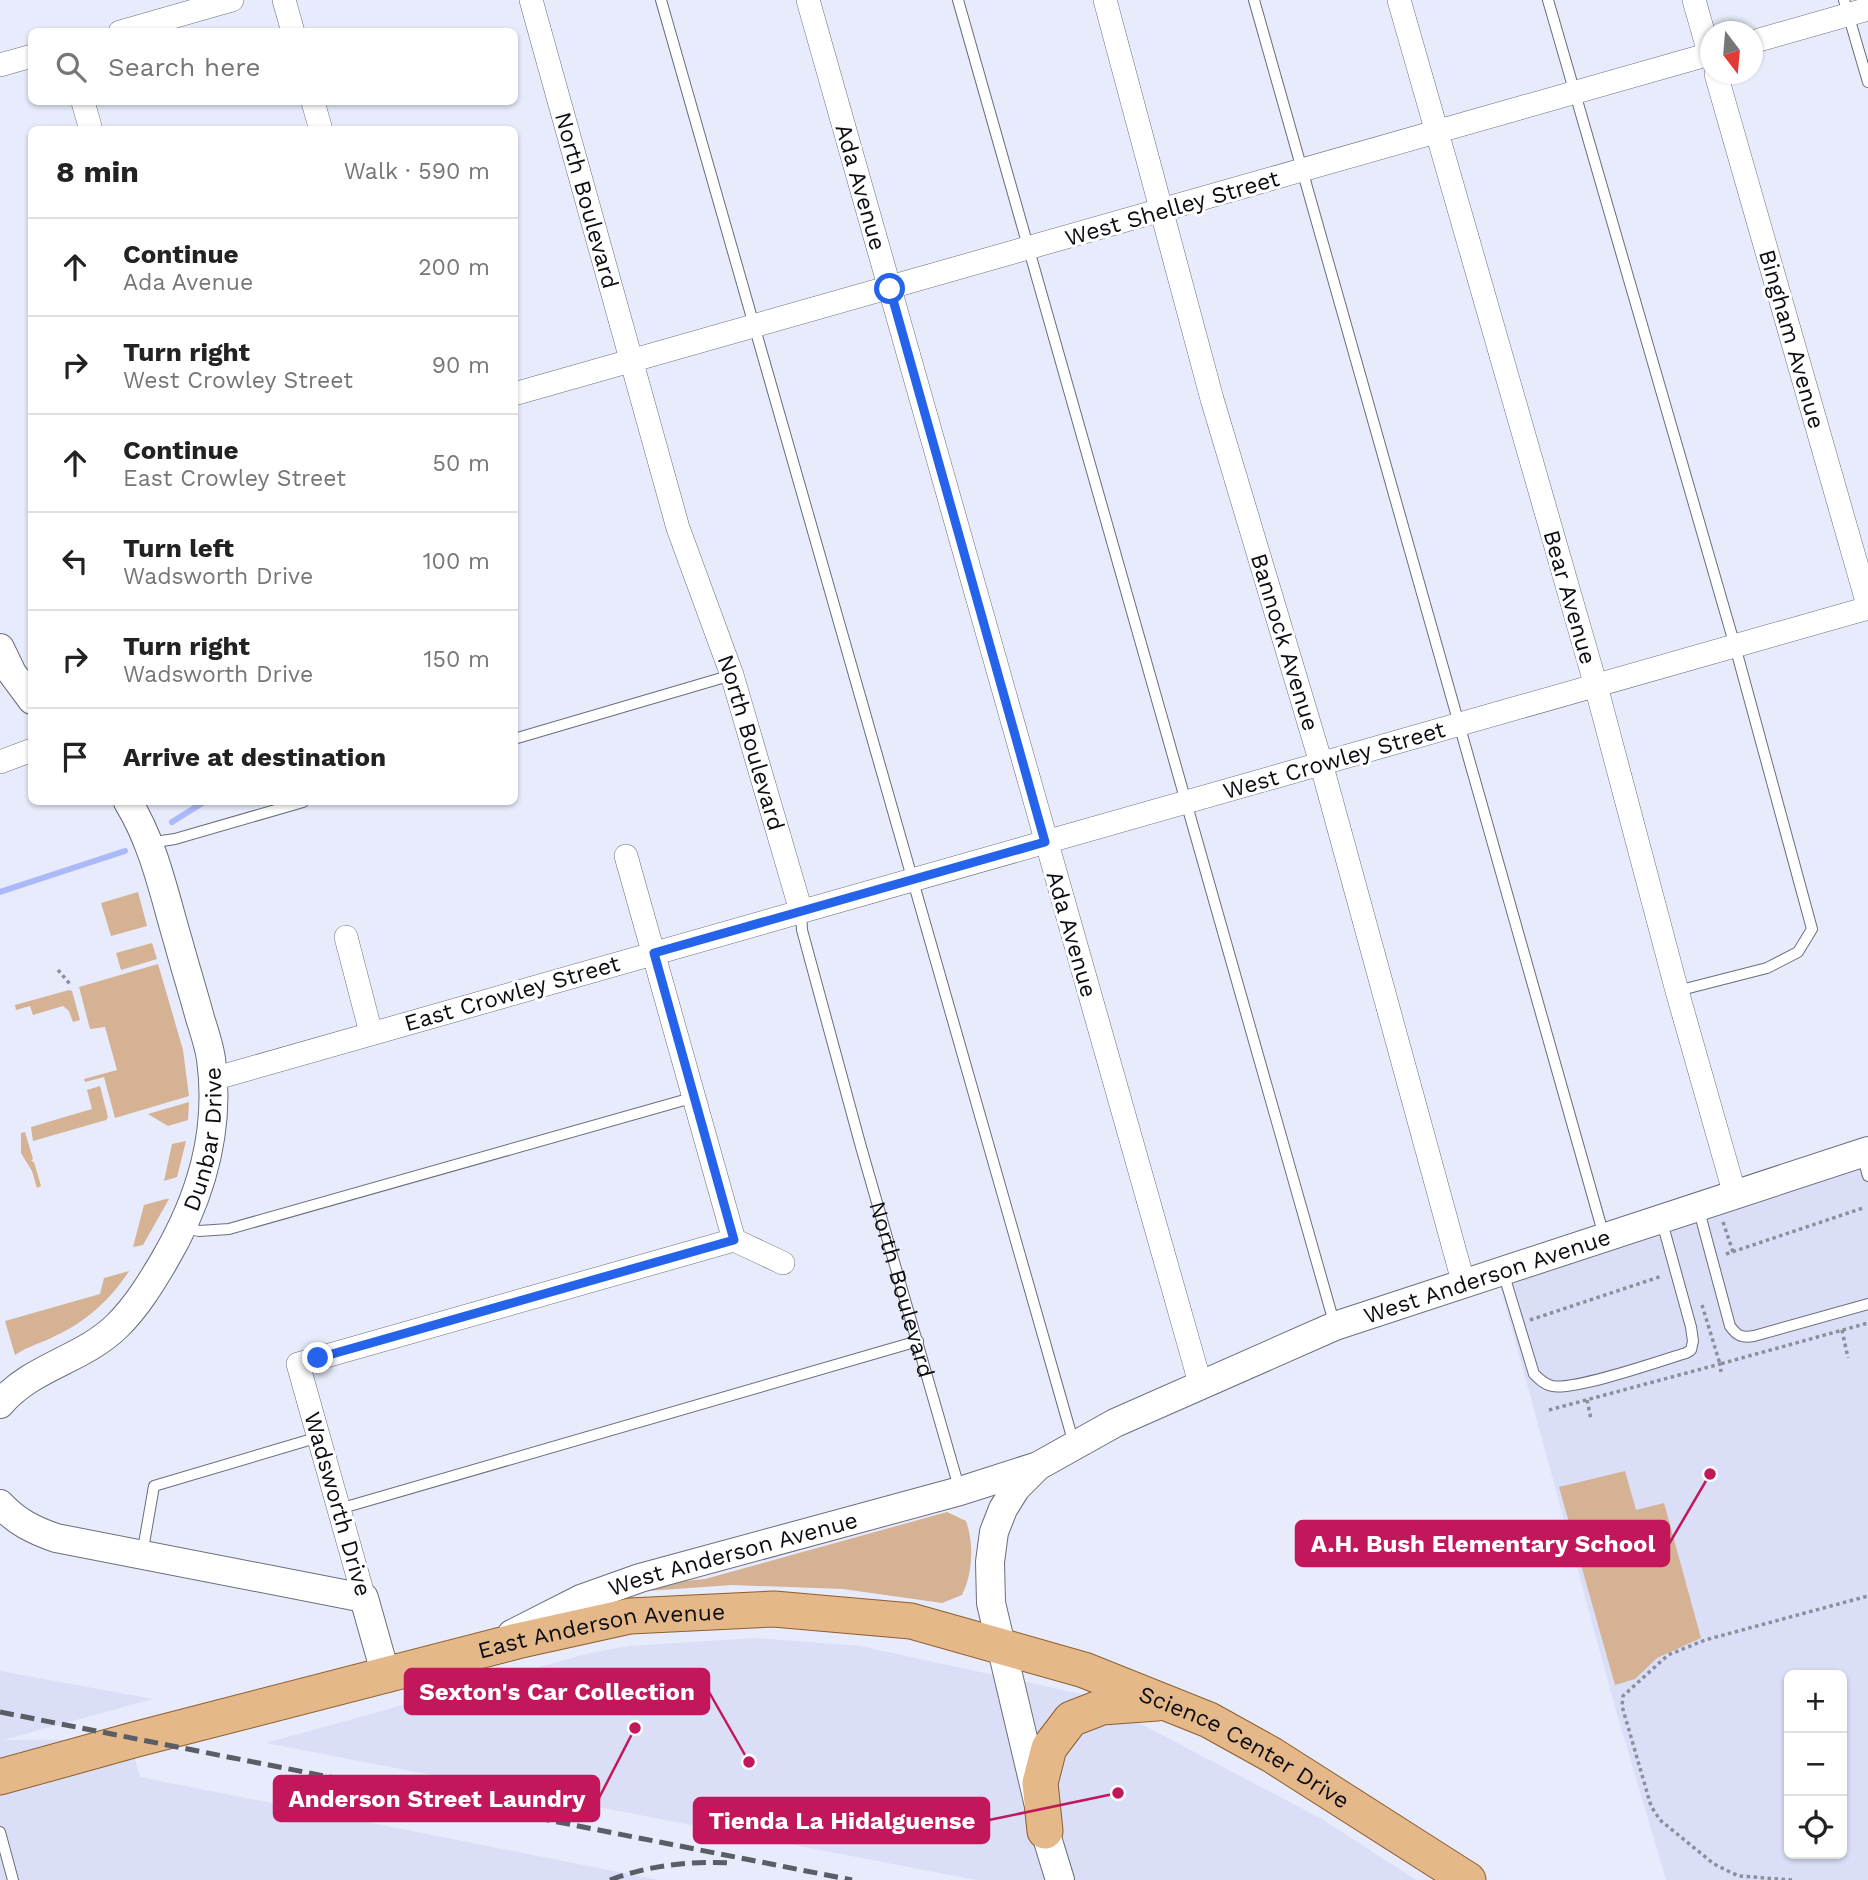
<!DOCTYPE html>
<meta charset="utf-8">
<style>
:root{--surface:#fff;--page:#f6f6f6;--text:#222;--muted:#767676;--line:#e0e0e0}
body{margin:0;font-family:"Work Sans",sans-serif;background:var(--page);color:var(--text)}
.controls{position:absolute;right:21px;bottom:21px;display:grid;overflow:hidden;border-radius:10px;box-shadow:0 2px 5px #0004}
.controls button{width:63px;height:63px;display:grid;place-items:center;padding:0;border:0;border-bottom:2px solid var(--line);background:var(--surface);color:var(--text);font:35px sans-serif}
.compass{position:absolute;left:1700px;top:21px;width:63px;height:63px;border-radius:50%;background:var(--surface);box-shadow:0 2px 5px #0004;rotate:164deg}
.stop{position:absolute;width:21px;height:21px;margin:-16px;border:5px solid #2563eb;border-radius:50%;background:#fff}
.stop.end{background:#2563eb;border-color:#fff;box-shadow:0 2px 7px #0008}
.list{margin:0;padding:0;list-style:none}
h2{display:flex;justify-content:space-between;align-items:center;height:91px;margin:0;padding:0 28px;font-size:30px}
h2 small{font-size:23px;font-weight:400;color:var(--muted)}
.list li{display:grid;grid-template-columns:46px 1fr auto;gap:21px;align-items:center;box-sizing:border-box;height:98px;padding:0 28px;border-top:2px solid var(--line)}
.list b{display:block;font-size:26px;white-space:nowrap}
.list p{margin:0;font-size:23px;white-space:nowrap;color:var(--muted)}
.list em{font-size:23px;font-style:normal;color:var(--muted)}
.icon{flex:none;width:38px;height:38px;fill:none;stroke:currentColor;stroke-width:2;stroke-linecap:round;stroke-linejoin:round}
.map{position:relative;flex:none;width:1868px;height:1880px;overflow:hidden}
.search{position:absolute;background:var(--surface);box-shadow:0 2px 5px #0004;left:28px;top:28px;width:490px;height:77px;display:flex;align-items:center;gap:18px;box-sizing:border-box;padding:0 24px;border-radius:10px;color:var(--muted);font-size:26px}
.panel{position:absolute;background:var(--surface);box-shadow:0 2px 5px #0004;left:28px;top:126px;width:490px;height:679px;border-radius:10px}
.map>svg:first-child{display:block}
.built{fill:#dadff7;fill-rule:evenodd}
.green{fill:#d4b293}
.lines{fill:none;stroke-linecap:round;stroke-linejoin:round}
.stream{stroke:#acb9f9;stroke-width:6}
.service-casing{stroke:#6b6e7c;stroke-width:12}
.minor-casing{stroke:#6b6e7c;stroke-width:24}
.tertiary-casing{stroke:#6b6e7c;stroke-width:30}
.primary-casing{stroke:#8d5e2d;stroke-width:37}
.path{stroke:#8c8e9a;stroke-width:3.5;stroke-dasharray:3.5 3.5;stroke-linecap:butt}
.service{stroke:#fff;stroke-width:10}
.minor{stroke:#fff;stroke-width:23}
.tertiary{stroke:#fff;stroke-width:28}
.primary{stroke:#e5b889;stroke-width:35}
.rail{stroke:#5a5c66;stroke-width:5;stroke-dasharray:14 7;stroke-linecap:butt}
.route{stroke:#2563eb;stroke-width:9}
.labels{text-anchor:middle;stroke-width:6;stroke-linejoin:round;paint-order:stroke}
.street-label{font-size:23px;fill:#0c0d13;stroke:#fff}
.leader{fill:none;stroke:#c2185b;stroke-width:2.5}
.callout-dot{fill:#c2185b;stroke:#fff;stroke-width:2.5}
.callout{fill:#c2185b;stroke:#c2185b;stroke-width:2.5}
.callout-label{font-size:24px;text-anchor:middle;font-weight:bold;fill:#fff}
</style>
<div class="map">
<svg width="1868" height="1880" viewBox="0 0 1868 1880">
<rect width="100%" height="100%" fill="#e7ebfb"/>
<!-- built -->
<g class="built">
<path d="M1868 1151V1880H1666L1615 1707 1497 1274ZM1789 1675H1842V1854H1789Z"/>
<polygon points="754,1638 860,1646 1086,1695 1322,1819 1416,1880 976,1880 266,1743 590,1653 629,1646"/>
<polygon points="0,1671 153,1699 3,1740 137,1739 0,1777"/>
<polygon points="134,1755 140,1777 659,1880 0,1880 0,1790"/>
</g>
<!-- green -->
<g class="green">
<polygon points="138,892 147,926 111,936 101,903"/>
<polygon points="152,943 157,959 121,970 116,953"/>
<polygon points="158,964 183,1050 189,1096 115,1118 104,1077 85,1082 84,1079 117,1070 105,1027 90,1029 79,987"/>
<polygon points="69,990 72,991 80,1020 73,1022 69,1011 63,1006 33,1015 30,1006 16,1010 15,1005"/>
<polygon points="100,1086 108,1117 106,1120 33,1141 31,1127 92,1109 87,1090"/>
<polygon points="189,1102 188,1120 168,1126 148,1114"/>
<polygon points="25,1132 33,1159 31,1161 34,1162 41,1186 37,1188 32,1171 21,1153 21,1133"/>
<polygon points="186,1141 177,1177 164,1181 172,1144"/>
<polygon points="166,1199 169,1199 143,1245 133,1247 144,1205"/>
<path d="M129 1271C111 1299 86 1322 55 1336 42 1343 28 1346 15 1355L5 1321 100 1294 104 1278Z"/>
<polygon points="1625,1471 1636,1510 1664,1503 1701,1638 1657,1658 1635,1679 1615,1685 1559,1487"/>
<path d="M947 1512 966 1521C974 1543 973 1573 962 1595L942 1603 843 1589 732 1585 647 1591 646 1585 705 1579Z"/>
</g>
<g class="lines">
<!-- stream -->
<g class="stream">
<polyline points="172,822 204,802"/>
<polyline points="0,892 125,851"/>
</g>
<defs>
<g id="service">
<polyline points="661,0 1074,1444"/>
<polyline points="958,0 1335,1326"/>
<polyline points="1254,0 1604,1236"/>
<polyline points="1548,0 1735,646 1812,929 1798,952 1767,968 1677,991"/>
<polyline points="1844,0 1868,82"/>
<polyline points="514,739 732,675"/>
<polyline points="148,843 175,839 303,802"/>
<path id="s1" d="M801 911 802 930 861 1147 960 1491"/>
<polyline points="1862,1155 1868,1176"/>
<path d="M1698 1207 1730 1326C1737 1336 1742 1338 1754 1336L1868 1304"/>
<polyline points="185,1228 199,1231 229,1229 695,1097"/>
<path d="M1503 1272 1534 1374C1539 1379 1544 1384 1552 1386 1574 1391 1660 1361 1686 1353L1691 1350 1693 1341 1691 1327 1662 1222"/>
<polyline points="339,1509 918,1341"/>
<polyline points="142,1555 154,1486 319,1437"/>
<polyline points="0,1832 13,1880"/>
</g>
<g id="minor">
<polyline points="284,0 293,32"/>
<path id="s2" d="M531 0 678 528 732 675 801 911"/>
<polyline points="808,0 1200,1383"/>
<polyline points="1105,0 1212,399 1321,763 1464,1285"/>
<polyline points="1399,0 1596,686 1677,991 1735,1195"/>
<polyline points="1694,0 1710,56"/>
<polyline points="120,32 232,0"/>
<polyline points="1752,42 1868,9"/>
<polyline points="0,65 32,56"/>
<polyline points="1716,74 1868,605"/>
<polyline points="83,102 91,130"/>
<polyline points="313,102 321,130"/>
<polyline points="514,394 1710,54"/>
<polyline points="0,762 32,750"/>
<polyline points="626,856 734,1240"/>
<polyline points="346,937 371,1033"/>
<polyline points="213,1079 1868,608"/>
<polyline points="364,1598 298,1364 734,1240 783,1263"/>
</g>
<g id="tertiary">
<polyline points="0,648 12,673 32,700"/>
<path id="s3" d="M0 1404C32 1366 83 1360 118 1325 137 1306 151 1283 164 1261 201 1198 221 1132 211 1059 209 1045 204 1031 200 1018 193 992 185 967 178 941 164 894 154 844 128 802"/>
<path d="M0 1504C17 1522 33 1530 56 1538L364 1598 386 1676"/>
<path id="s4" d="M512 1634 581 1599 640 1578 960 1491 1035 1467"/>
<path id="s5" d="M1060 1880 1045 1831 991 1603 990 1562 994 1532 1003 1509 1016 1488 1038 1466 1115 1423 1335 1326 1868 1151"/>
</g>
<g id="primary">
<path id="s6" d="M0 1777 137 1739 517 1641 630 1616 774 1609 911 1621 1084 1670 1209 1720 1272 1755 1468 1880"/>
<polyline points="1045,1831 1040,1783 1049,1748 1071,1719 1102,1707 1157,1703"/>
</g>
</defs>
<!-- service casing -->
<use href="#service" class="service-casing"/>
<!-- minor casing -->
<use href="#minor" class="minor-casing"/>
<!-- tertiary casing -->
<use href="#tertiary" class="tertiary-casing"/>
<!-- primary casing -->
<use href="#primary" class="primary-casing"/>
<!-- path -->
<g class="path">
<polyline points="58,970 70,984"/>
<polyline points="1723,1222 1733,1252"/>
<polyline points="1726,1254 1863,1208"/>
<polyline points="1702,1305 1720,1364 1868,1323"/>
<polyline points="1530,1320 1662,1276"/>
<polyline points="1842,1330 1848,1358"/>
<polyline points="1587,1400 1591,1419"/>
<polyline points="1549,1410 1720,1364 1721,1372"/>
<polyline points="1792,1880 1739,1876 1728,1871 1714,1864 1660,1820 1651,1806 1622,1706 1623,1696 1668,1655 1705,1640 1868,1596"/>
</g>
<!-- service -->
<use href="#service" class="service"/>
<!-- minor -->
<use href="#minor" class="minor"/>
<!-- tertiary -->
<use href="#tertiary" class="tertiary"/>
<!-- primary -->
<use href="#primary" class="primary"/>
<!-- rail -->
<g class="rail">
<polyline points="0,1712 852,1880"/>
<path d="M610 1880C649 1865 690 1861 731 1863"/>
</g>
</g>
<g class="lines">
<!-- route -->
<polyline class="route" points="318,1358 734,1240 654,953 1045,842 890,289"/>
</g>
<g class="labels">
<!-- street labels -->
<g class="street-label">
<text transform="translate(861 187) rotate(74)" y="8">Ada Avenue</text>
<text dy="8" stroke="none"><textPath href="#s2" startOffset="208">North Boulevard</textPath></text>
<text transform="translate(1172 208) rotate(-16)" y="8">West Shelley Street</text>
<text transform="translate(1792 339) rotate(74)" y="8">Bingham Avenue</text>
<text transform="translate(1570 597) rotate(74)" y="8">Bear Avenue</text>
<text transform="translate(1285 642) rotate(73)" y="8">Bannock Avenue</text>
<text dy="8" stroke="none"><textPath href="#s2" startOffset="775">North Boulevard</textPath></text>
<text transform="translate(1334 760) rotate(-16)" y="8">West Crowley Street</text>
<text transform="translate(1072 934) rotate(74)" y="8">Ada Avenue</text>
<text transform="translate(512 993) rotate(-16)" y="8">East Crowley Street</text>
<text dy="8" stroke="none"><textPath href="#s3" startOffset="352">Dunbar Drive</textPath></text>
<text dy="8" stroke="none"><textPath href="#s5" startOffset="926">West Anderson Avenue</textPath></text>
<text dy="8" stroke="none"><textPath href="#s1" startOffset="392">North Boulevard</textPath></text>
<text transform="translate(338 1504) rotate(74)" y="8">Wadsworth Drive</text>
<text dy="8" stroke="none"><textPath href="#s4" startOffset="236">West Anderson Avenue</textPath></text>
<text dy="8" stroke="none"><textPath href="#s6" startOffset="620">East Anderson Avenue</textPath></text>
<text dy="8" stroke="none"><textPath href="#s6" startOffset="1290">Science Center Drive</textPath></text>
</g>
</g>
<!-- callouts -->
<path class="leader" d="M1710 1474L1669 1544M749 1762L709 1692M635 1728L599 1798M1118 1793L989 1820"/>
<g class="callout-dot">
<circle cx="1710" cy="1474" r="7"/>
<circle cx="749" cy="1762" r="7"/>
<circle cx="635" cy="1728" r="7"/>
<circle cx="1118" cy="1793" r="7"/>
</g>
<g class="callout">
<rect x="1296" y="1521" width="373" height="45" rx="7"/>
<rect x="405" y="1669" width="304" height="45" rx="7"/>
<rect x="274" y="1776" width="325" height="45" rx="7"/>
<rect x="694" y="1798" width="295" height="45" rx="7"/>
</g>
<g class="callout-label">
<text x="1483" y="1552">A.H. Bush Elementary School</text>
<text x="557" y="1700">Sexton's Car Collection</text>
<text x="437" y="1807">Anderson Street Laundry</text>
<text x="842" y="1829">Tienda La Hidalguense</text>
</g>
</svg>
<div class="controls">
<button>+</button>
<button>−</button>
<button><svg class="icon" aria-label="locate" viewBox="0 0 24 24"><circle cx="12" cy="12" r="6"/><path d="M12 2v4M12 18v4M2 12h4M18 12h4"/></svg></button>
</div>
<svg class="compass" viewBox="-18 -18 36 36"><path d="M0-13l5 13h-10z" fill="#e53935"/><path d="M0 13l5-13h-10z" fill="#767676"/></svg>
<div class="stop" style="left:890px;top:289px"></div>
<div class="stop end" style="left:318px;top:1358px"></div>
<div class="search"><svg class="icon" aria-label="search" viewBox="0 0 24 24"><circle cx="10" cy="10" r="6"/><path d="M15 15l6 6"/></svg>Search here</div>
<section class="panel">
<h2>8 min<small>Walk · 590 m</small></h2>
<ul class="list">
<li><svg class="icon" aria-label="ahead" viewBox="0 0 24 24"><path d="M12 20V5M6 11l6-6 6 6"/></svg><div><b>Continue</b><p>Ada Avenue</p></div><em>200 m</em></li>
<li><svg class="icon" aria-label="right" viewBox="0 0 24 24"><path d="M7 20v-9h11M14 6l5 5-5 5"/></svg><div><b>Turn right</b><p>West Crowley Street</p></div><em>90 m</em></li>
<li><svg class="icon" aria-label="ahead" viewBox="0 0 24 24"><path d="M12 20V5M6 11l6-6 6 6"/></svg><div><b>Continue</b><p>East Crowley Street</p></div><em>50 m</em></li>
<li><svg class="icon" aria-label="left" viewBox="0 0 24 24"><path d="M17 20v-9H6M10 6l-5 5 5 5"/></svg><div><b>Turn left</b><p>Wadsworth Drive</p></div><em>100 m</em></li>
<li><svg class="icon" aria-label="right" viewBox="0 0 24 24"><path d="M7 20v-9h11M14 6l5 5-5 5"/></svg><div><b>Turn right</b><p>Wadsworth Drive</p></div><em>150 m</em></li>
<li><svg class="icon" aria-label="arrive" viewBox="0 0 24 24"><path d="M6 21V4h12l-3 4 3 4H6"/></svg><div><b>Arrive at destination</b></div></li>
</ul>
</section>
</div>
